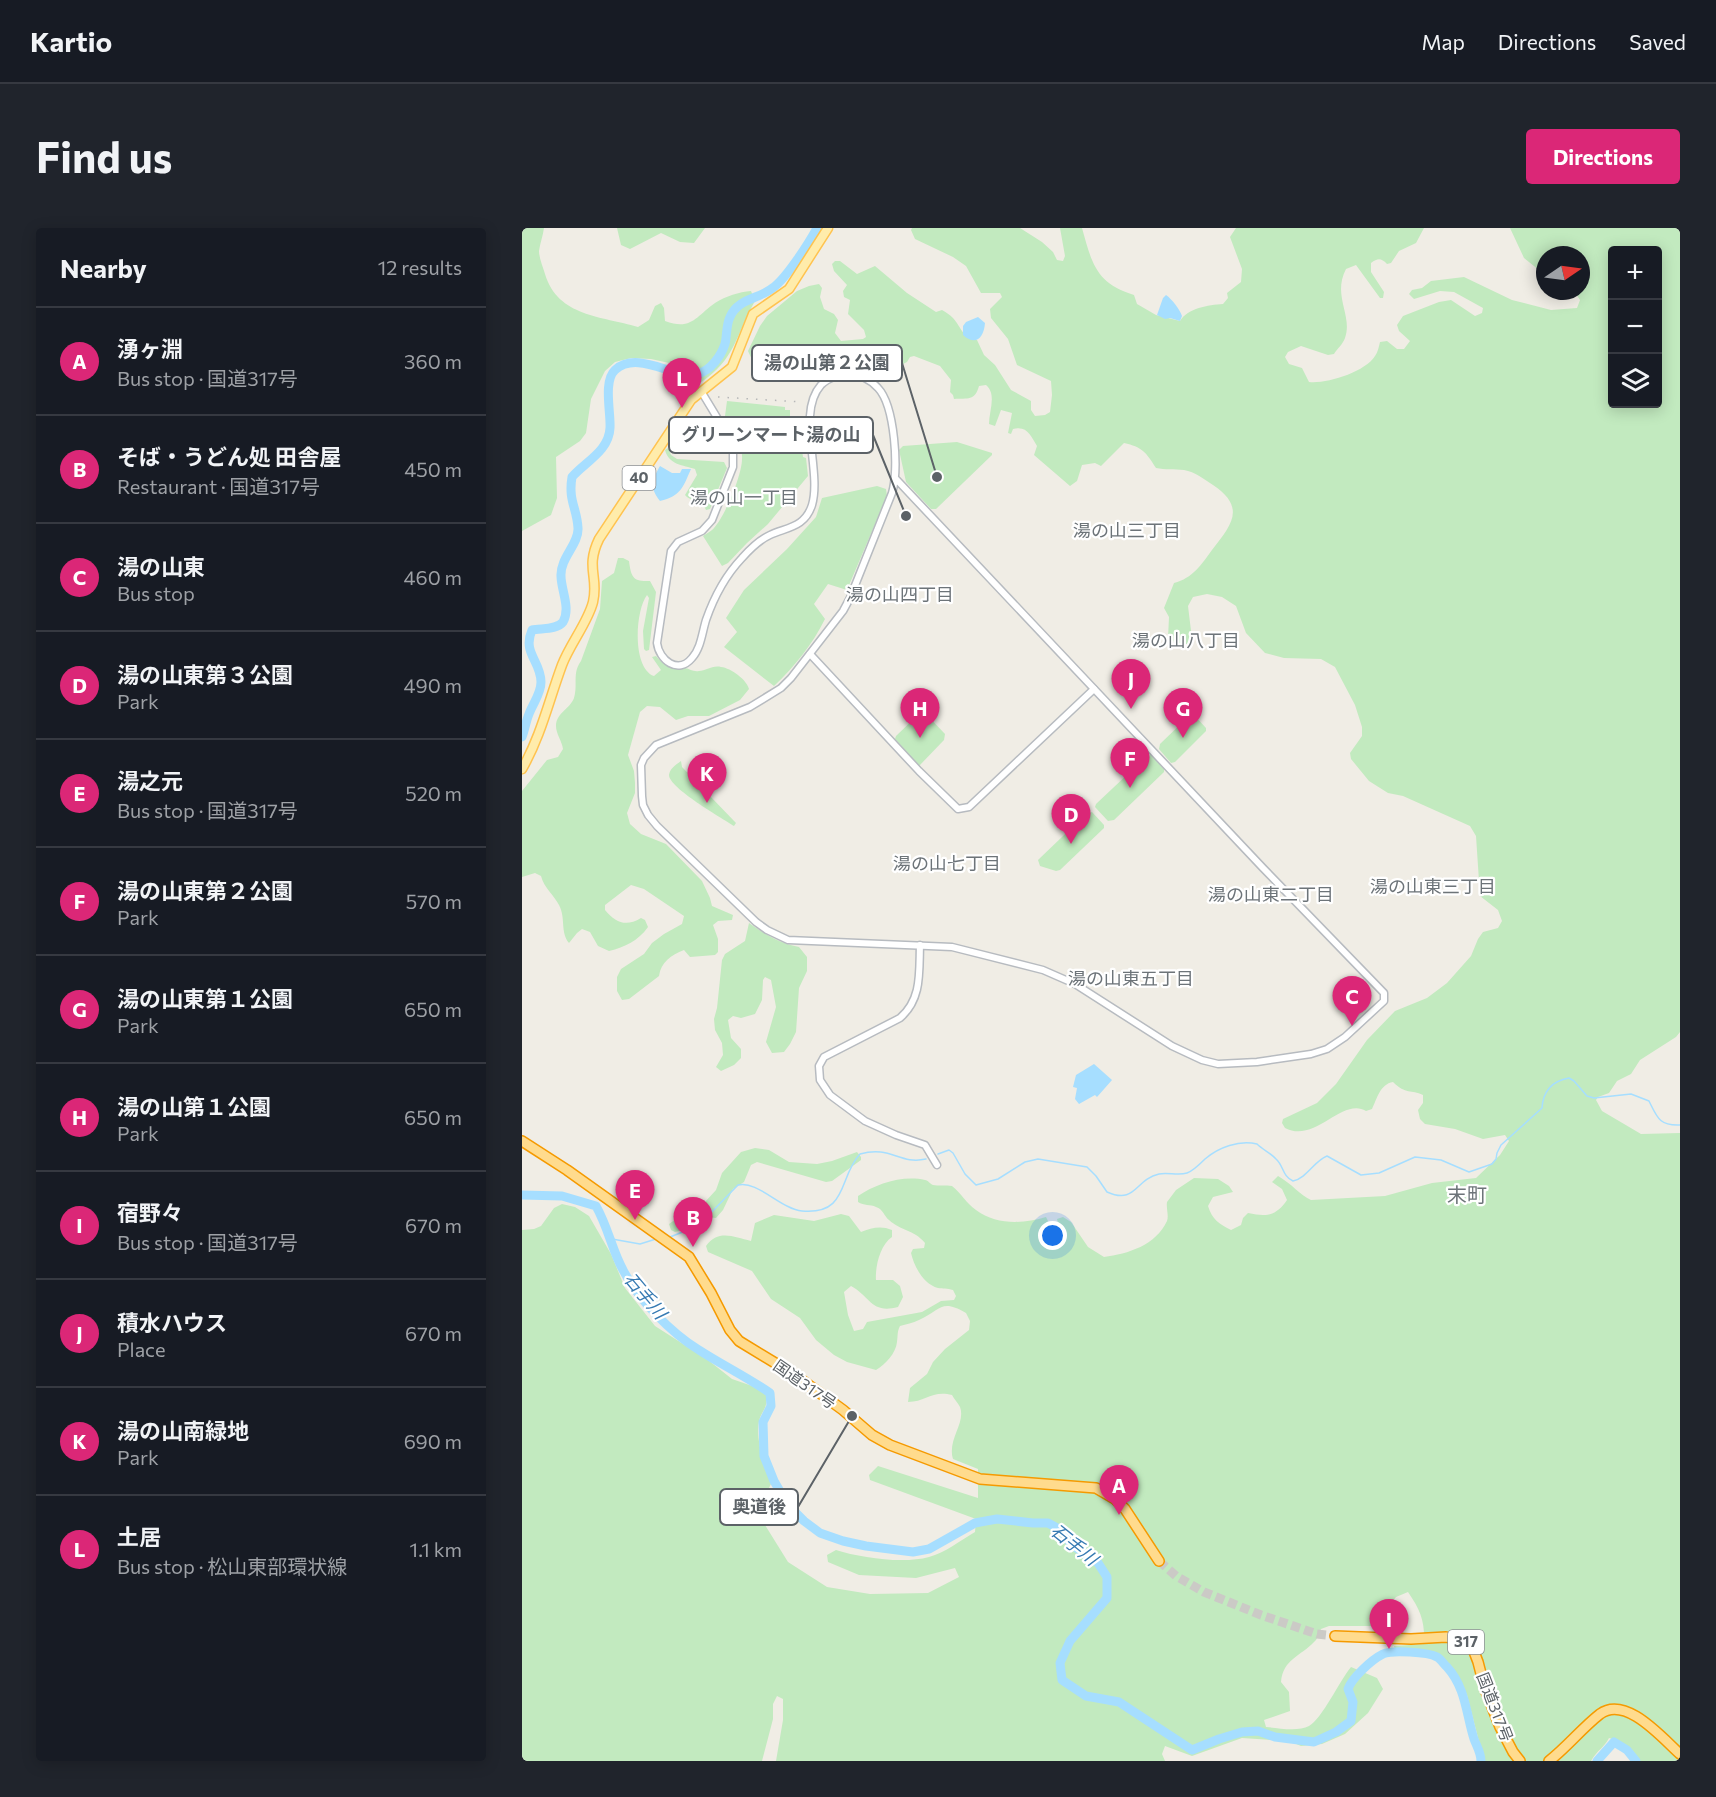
<!DOCTYPE html>
<meta charset="utf-8">
<style>
:root{--surface:#171b24;--page:#20242c;--text:#f1f3f6;--muted:#9ea1a6;--line:#363941;--accent:#db2777}
body{margin:0;font-family:Commissioner,"Noto Sans JP",sans-serif;background:var(--page);color:var(--text)}
.controls{position:absolute;right:18px;top:18px;display:grid;overflow:hidden;border-radius:6px;box-shadow:0 3px 15px #0003}
.controls button{width:54px;height:54px;display:grid;place-items:center;padding:0;border:0;border-bottom:2px solid var(--line);background:var(--surface);color:var(--text);font:30px sans-serif}
.compass{position:absolute;left:1014px;top:18px;width:54px;height:54px;border-radius:50%;background:var(--surface);box-shadow:0 3px 15px #0003;rotate:77deg}
.you{position:absolute;left:531px;top:1008px;width:21px;height:21px;margin:-15px;border:4px solid #fff;border-radius:50%;background:#1a73e8;box-shadow:0 0 0 9px #1a73e833}
.badge{display:grid;place-items:center;width:39px;height:39px;border-radius:50%;background:var(--accent);color:#fff;font-size:20px;font-weight:700}
.pin{position:absolute;translate:-50% -50px;filter:drop-shadow(0 2px 3px #0008)}
.pin::after{content:'';position:absolute;top:32px;width:21px;height:18px;background:inherit;clip-path:polygon(0 0,100% 0,50% 100%)}
.list{margin:0;padding:0;list-style:none}
h2{display:flex;justify-content:space-between;align-items:center;height:78px;margin:0;padding:0 24px;font-size:26px}
h2 small{font-size:20px;font-weight:400;color:var(--muted)}
.list li{display:grid;grid-template-columns:39px 1fr auto;gap:18px;align-items:center;box-sizing:border-box;height:108px;padding:0 24px;border-top:2px solid var(--line)}
.list b{display:block;font-size:22px;white-space:nowrap}
.list p{margin:0;font-size:20px;white-space:nowrap;color:var(--muted)}
.list em{font-size:20px;font-style:normal;color:var(--muted)}
.icon{flex:none;width:33px;height:33px;fill:none;stroke:currentColor;stroke-width:2;stroke-linecap:round;stroke-linejoin:round}
.map{position:relative;flex:none;width:1158px;height:1533px;overflow:hidden;border-radius:6px}
header{display:flex;align-items:center;gap:36px;box-sizing:border-box;height:84px;padding:0 30px;background:var(--surface);border-bottom:2px solid var(--line)}
header strong{font-size:28px}
nav{display:flex;gap:33px;margin-inline-start:auto;font-size:21px}
.intro{display:flex;align-items:center;justify-content:space-between;box-sizing:border-box;height:144px;padding:0 36px}
h1{margin:0;font-size:42px}
.button{padding:15px 27px;border-radius:6px;background:var(--accent);color:#fff;font-size:21px;font-weight:700}
main{display:flex;gap:36px;padding:0 36px}
aside{flex:1;background:var(--surface);border-radius:6px;box-shadow:0 3px 15px #0003}
.map>svg:first-child{display:block}
.green{fill:#c2eabf;fill-rule:evenodd}
.water{fill:#a6deff}
.lines{fill:none;stroke-linecap:round;stroke-linejoin:round}
.stream{stroke:#a6deff;stroke-width:1.5}
.river{stroke:#a6deff;stroke-width:9}
.highway-tunnel{stroke:#cbcac6;stroke-width:9;stroke-dasharray:9 4.5;stroke-linecap:butt}
.minor-casing{stroke:#b7bbc0;stroke-width:9}
.major-casing{stroke:#ffc34f;stroke-width:11}
.highway-casing{stroke:#f59a00;stroke-width:12}
.minor{stroke:#fff;stroke-width:6}
.major{stroke:#ffecab;stroke-width:8}
.highway{stroke:#ffdb8d;stroke-width:9}
.rail{stroke:#b6b7b8;stroke-width:1.5;stroke-dasharray:1.5 8;stroke-linecap:butt}
.labels{text-anchor:middle;stroke-width:4.5;stroke-linejoin:round;paint-order:stroke}
.shield{fill:#fff;stroke:#8d9195;stroke-width:1.5}
.shield-label{font-size:15px;font-weight:bold;fill:#5c6267}
.street-label{font-size:16px;fill:#5c6267;stroke:#fff}
.neighbourhood-label{font-size:18px;fill:#6d7479;stroke:#fff}
.water-label{font-size:18px;font-style:italic;fill:#367ab2;stroke:#fff}
.quarter-label{font-size:20px;fill:#6d7479;stroke:#fff}
.leader{fill:none;stroke:#5c6267;stroke-width:2}
.callout-dot{fill:#5c6267;stroke:#fff;stroke-width:2}
.callout{fill:#fff;stroke:#5c6267;stroke-width:2}
.callout-label{font-size:18px;text-anchor:middle;font-weight:bold;fill:#5c6267}
</style>
<header>
<strong>Kartio</strong>
<nav><a>Map</a><a>Directions</a><a>Saved</a></nav>
</header>
<div class="intro"><h1>Find us</h1><a class="button">Directions</a></div>
<main>
<aside>
<h2>Nearby<small>12 results</small></h2>
<ul class="list">
<li><span class="badge">A</span><div><b>湧ヶ淵</b><p>Bus stop · 国道317号</p></div><em>360 m</em></li>
<li><span class="badge">B</span><div><b>そば・うどん処 田舎屋</b><p>Restaurant · 国道317号</p></div><em>450 m</em></li>
<li><span class="badge">C</span><div><b>湯の山東</b><p>Bus stop</p></div><em>460 m</em></li>
<li><span class="badge">D</span><div><b>湯の山東第３公園</b><p>Park</p></div><em>490 m</em></li>
<li><span class="badge">E</span><div><b>湯之元</b><p>Bus stop · 国道317号</p></div><em>520 m</em></li>
<li><span class="badge">F</span><div><b>湯の山東第２公園</b><p>Park</p></div><em>570 m</em></li>
<li><span class="badge">G</span><div><b>湯の山東第１公園</b><p>Park</p></div><em>650 m</em></li>
<li><span class="badge">H</span><div><b>湯の山第１公園</b><p>Park</p></div><em>650 m</em></li>
<li><span class="badge">I</span><div><b>宿野々</b><p>Bus stop · 国道317号</p></div><em>670 m</em></li>
<li><span class="badge">J</span><div><b>積水ハウス</b><p>Place</p></div><em>670 m</em></li>
<li><span class="badge">K</span><div><b>湯の山南緑地</b><p>Park</p></div><em>690 m</em></li>
<li><span class="badge">L</span><div><b>土居</b><p>Bus stop · 松山東部環状線</p></div><em>1.1 km</em></li>
</ul>
</aside>
<div class="map">
<svg width="1158" height="1533" viewBox="0 0 1158 1533">
<rect width="100%" height="100%" fill="#f0ede5"/>
<!-- green -->
<g class="green">
<path d="M0 0H22C21 8 18 15 17 23 17 30 21 39 23 46 36 89 80 88 116 99L127 92 133 78 139 75 142 80 143 93C170 103 174 88 193 75 204 68 217 64 229 63L233 73C213 108 214 131 178 155L170 140 129 131 109 130 93 134 83 143 69 171 64 205 58 213 34 229 35 270 29 287 0 303Z"/>
<polygon points="95,0 183,0 172,15 158,14 139,5 108,21 99,17"/>
<path d="M390 0H498L520 14 531 24 535 32 541 33 543 28 538 0H560C570 36 574 55 612 67L615 76 634 87 658 93C666 80 686 77 701 76L706 70 705 65 719 54 720 41 708 9 714 0H902L894 15 877 23 869 35 865 36C859 30 856 30 849 35V44L862 64 861 70H858L834 37 824 41C810 68 831 87 823 110 821 116 815 121 812 126L806 127 779 118 766 124 763 129 767 136 780 140 787 154C805 156 843 144 853 128 856 124 857 118 858 114L865 113 875 121H882L888 113 877 103 875 97 881 88 917 74 929 72 953 88 960 85 961 80 932 64 918 63 892 71 887 66 890 62 900 60 909 53 942 49 990 72 1029 82 1055 80 1058 72 1052 63H1059V27H1023V47L1002 30 988 0H1158V804L1154 809 1118 832 1109 846 1095 853 1087 865 1076 869 1074 872 1080 883 1119 906 1158 905V1533H1117C1109 1523 1100 1513 1087 1510 1081 1521 1076 1521 1069 1533H962L945 1467 933 1443 917 1427 891 1421 873 1422 872 1418 902 1416C903 1394 899 1383 886 1364L874 1369 850 1398H807L799 1401C797 1405 796 1411 792 1414 779 1428 761 1431 759 1454L767 1464 768 1483 742 1492 744 1499C756 1500 776 1504 787 1498 800 1491 818 1452 829 1439L855 1450 861 1461 846 1485 823 1506 800 1516 779 1518 767 1513 720 1510 670 1528 643 1518 640 1526 643 1533H254L261 1492V1471L255 1468 251 1476V1491L240 1533H0V1002L12 1001 19 998 32 980 40 976 53 979 67 988 89 1026 103 1060 133 1098 186 1132 210 1151 236 1160 244 1166C246 1182 240 1181 237 1193 233 1211 243 1239 249 1256L245 1264 237 1272 243 1297 266 1334 305 1359 348 1366 406 1365 437 1349 433 1340 394 1350 337 1347 306 1334 305 1327 314 1322C339 1330 382 1336 407 1329 423 1325 439 1312 453 1304L454 1291 348 1252 347 1247 356 1238 456 1270V1241L431 1231C425 1212 444 1195 438 1179 436 1175 432 1171 430 1167 410 1162 404 1174 386 1174L388 1160 405 1146 411 1134 423 1121 447 1102 448 1093 444 1085C419 1070 419 1082 397 1092 391 1095 384 1096 378 1098 375 1104 376 1107 375 1114 374 1125 363 1137 354 1142L325 1134 312 1127 294 1112 278 1090 249 1071 230 1043 186 1024 184 1018C196 1001 212 1009 229 1013L233 995 252 987 292 993 319 986 327 988 339 1004C349 1000 359 997 370 1002V1009C358 1017 353 1039 354 1052H371L378 1058 381 1069 376 1079C349 1086 349 1069 329 1058L322 1064 326 1087 332 1103 341 1101 345 1094 400 1084 419 1073 432 1072 434 1068 431 1062C425 1060 421 1061 416 1060 401 1056 392 1038 389 1025L391 1021 402 1020 403 1015C391 1001 379 1003 367 992 362 988 361 981 354 979 348 976 342 978 336 974V968C354 956 380 947 403 952 406 952 408 956 411 957 416 958 424 957 430 958 439 965 444 975 454 982 474 997 501 996 524 989L526 993 524 998 525 1006 533 1008 538 1004 535 991 541 989 549 994 566 1019 582 1029C606 1026 634 1017 645 993 647 988 644 980 645 974L654 962 672 950 696 951 707 958 711 964 691 969 686 978C690 991 697 996 709 1002L719 997 721 990 726 985C745 989 754 988 765 972L760 961 750 954 756 948C769 955 779 968 789 972L863 968 910 955 954 950 978 927 987 913 983 907 961 911 933 901 903 896 898 891 896 882 901 875V867C889 861 884 867 871 854 858 856 855 871 850 881L844 883C820 869 793 916 763 900L760 895 761 891 795 875 814 856 845 812 873 783 905 770 925 755 949 728 956 711 961 704 976 700 980 693 976 682 958 668 954 608 948 598 881 568 866 565 847 553 829 531 828 525 840 508V499L833 477 813 439 799 431 762 430 743 425 724 405 714 378 700 369 685 366 671 369 666 378 670 411 666 416H656L646 410 647 389 642 380 652 355C671 350 679 337 690 322 709 297 725 280 691 257 682 251 673 244 662 242 652 241 643 242 634 240 624 224 620 219 602 215L579 238 573 235 560 237 555 253 548 258 512 227 515 218C509 208 505 197 491 201L489 206 486 205 490 185 479 182 473 198 467 196C467 183 475 166 464 157L457 158C453 173 446 170 432 171L431 167 428 164 429 152 418 138 392 128 388 129 385 134 381 136 369 121 360 117 352 119 347 140 342 142 333 139 306 143 293 119 287 120 279 140C270 143 257 142 249 138L242 145C234 143 230 131 226 123L238 98 245 88 275 63 287 58 297 56 300 60 298 69 302 81 312 86 316 92 313 105 319 113 341 111 344 109 342 102 326 86 328 72 322 69 321 63 325 57 312 43 310 36 313 33H318L335 46 353 38 385 65 414 84 420 82C424 84 428 87 431 90 439 99 442 112 455 112L462 127 473 137 489 162 509 173V182L513 188 523 187 528 184 530 167 529 153 495 137 486 111 469 90 468 81 480 69 478 65H459L444 38 431 29 393 11 389 2ZM1090 22H1136V176H1090Z"/>
<path d="M205 173 263 179V182H268V206L280 222 281 229 284 230 286 248 246 296 225 315 206 335 200 338 181 308C185 305 190 303 192 300 203 288 220 247 220 231 221 214 212 201 203 188Z"/>
<polygon points="435,214 470,225 470,227 414,281 409,281 384,254 377,222 381,218"/>
<path d="M146 220 149 227 155 231 202 234 205 240 188 281 184 282 182 278 185 268 182 267C175 271 169 274 163 267L175 247 173 241C161 237 147 237 143 222Z"/>
<path d="M355 258 364 261 365 268 325 362 306 356 292 376 303 391C290 417 273 438 252 458L202 419 215 404 204 390 222 362 265 321 294 289 300 270Z"/>
<path d="M96 330H101L107 333C109 349 111 354 128 353L134 364 127 422 124 423 122 421 121 403 127 370 125 367C113 383 110 440 132 448L139 442 130 429 134 428C142 439 151 438 163 440 168 441 171 444 177 443 184 443 190 437 199 439 209 440 225 452 227 461L218 472 187 488H166L154 492 138 479 125 478 118 484 106 527 112 543 113 555V565L105 585 108 596 119 606 144 616 180 653 188 670 190 678 211 687 210 692 196 693 191 697 196 711V724L193 727 168 729 162 722C149 727 139 734 137 748L107 771 100 772 95 763V749L99 741 122 726 130 715 142 706 160 696 162 688 122 661 109 657 83 677V682C94 695 104 699 119 690L123 692 126 699C116 713 103 719 87 723L76 718 68 704 60 701 55 705 47 715C38 704 44 690 37 677 32 667 22 660 19 648L13 645 0 649V563L25 532 36 529 41 521C40 513 34 506 34 498 34 485 48 481 52 470 56 457 50 445 59 433L78 381 80 353 92 345Z"/>
<polygon points="399,484 402,484 423,506 422,512 397,538 373,511 374,508"/>
<polygon points="668,487 672,487 684,500 684,503 653,534 649,535 637,521 638,516"/>
<polygon points="629,527 642,541 642,544 592,592 586,593 573,579 574,576 625,528"/>
<path d="M159 533 160 539 214 595 212 598C200 590 147 560 147 547 148 540 154 537 159 533Z"/>
<polygon points="570,584 582,597 582,600 538,642 534,643 518,638 516,632 565,585"/>
<path d="M227 695C244 707 257 715 277 719L285 729V743L277 760 274 804 268 816 262 824 250 825 244 814 254 779 249 752 243 749 241 752 240 772 233 786 219 790 211 788 206 792 209 810 219 821V830L212 837 199 843 194 839 201 827 200 815 193 802 192 791 195 780 200 732 203 726 223 713Z"/>
<polygon points="233,920 247,922 267,934 295,936 310,933 335,924 339,929 339,932 310,953 304,954 235,934 229,937 222,954 211,961 201,982 194,990 183,989 164,1001 153,1004 149,1002 147,996 154,991 160,990 171,979 183,974 194,962 200,945 219,924"/>
</g>
<!-- water -->
<g class="water">
<path d="M644 67C650 71 658 82 660 88L658 93 648 90 643 91 635 87 641 70Z"/>
<path d="M456 89 463 95C462 109 454 119 441 107V98L444 94Z"/>
<path d="M138 238 150 245H158L160 241H169C161 259 159 268 138 273 127 259 130 252 138 238Z"/>
<polygon points="572,836 590,852 575,869 573,867 557,876 553,871 555,860 551,859 554,847"/>
</g>
<g class="lines">
<!-- stream -->
<g class="stream">
<path d="M416 926 427 922 431 925 443 946 454 957 476 951 503 934 516 931 565 939 574 948 585 964C614 977 613 951 637 946 646 944 656 948 665 945 671 943 678 936 683 931 697 919 717 912 735 916 741 922 749 925 754 931 762 938 760 948 771 953 785 950 792 933 805 928L839 947 857 945 893 929 919 932 947 944 970 936 974 931 975 925 979 917 1020 880C1021 863 1030 853 1047 850L1052 853 1065 868 1072 870 1109 866 1127 873C1135 889 1137 898 1158 897"/>
<path d="M148 1009 176 998 216 957C235 952 259 981 280 983 327 987 316 949 338 926 369 917 377 937 404 931"/>
<polyline points="90,1011 118,1016 134,1011"/>
</g>
<!-- river -->
<g class="river">
<path d="M0 509C3 501 4 493 7 486 11 475 19 466 19 454 19 433 0 425 10 402 19 400 35 402 41 394 49 380 39 362 39 348 38 330 57 316 56 300 55 280 46 273 50 249 63 234 87 223 88 200 89 185 81 153 93 142 116 121 153 152 176 146 189 142 199 128 203 116 205 108 204 97 208 89 216 70 238 71 252 59 265 49 287 15 295 0"/>
<path d="M0 967 40 968 74 978C86 999 90 1022 101 1042 116 1071 149 1105 177 1122 200 1137 225 1149 248 1165L249 1178 241 1194 242 1228 252 1253 266 1277 282 1293 298 1305 321 1313 344 1318 391 1324 407 1321 453 1295 475 1291 511 1295H526L539 1302 549 1316 576 1335 585 1349V1370L548 1413 538 1435 540 1452 564 1468 597 1474 670 1522 697 1511 720 1504 736 1503 753 1509 792 1514 814 1504 829 1493 831 1474 826 1461C830 1450 849 1432 861 1426 870 1422 906 1424 915 1429 919 1431 922 1437 925 1439 944 1460 944 1486 952 1511 955 1519 959 1525 959 1533"/>
<polyline points="1075,1533 1092,1514 1105,1522 1114,1533"/>
</g>
<!-- highway-tunnel -->
<polyline class="highway-tunnel" points="637,1333 654,1348 682,1364 739,1387 795,1406 813,1408"/>
<defs>
<g id="minor">
<path d="M179 163 205 206 211 223V239L190 292 180 303 156 314 149 323 135 415C137 432 156 447 170 430 179 420 180 405 184 392 192 369 203 348 220 330 228 321 237 312 248 307 266 299 283 299 290 277 300 243 274 185 299 157 306 150 318 146 328 146 338 147 349 152 356 160 373 178 377 242 370 265L328 370 321 383 269 450 259 460 228 479 134 517 122 530 119 537 120 568 121 577 126 587 135 598 234 694 245 702 266 712 430 719 521 742 553 756 650 818 680 832 696 836 735 834 789 826 805 821 823 809 862 773V765L741 640 374 251"/>
<polyline points="288,426 397,543 436,581 447,579 572,461"/>
<path d="M398 717C397 745 400 771 378 790L302 829 297 838 298 852 308 867 343 893 374 907 403 917 415 937"/>
</g>
<path id="major" d="M0 541C19 508 27 472 40 437 48 416 66 394 71 374 77 349 63 340 77 311L169 172 210 139 231 86 267 61 306 0"/>
<g id="highway">
<polyline points="0,913 45,942 167,1029 189,1065 208,1102 217,1113 273,1147 321,1182 350,1207 368,1217 458,1251 574,1260 593,1271 603,1281 637,1333"/>
<polyline points="813,1408 889,1411 924,1409 943,1413 951,1421 956,1434 963,1461 978,1499 991,1524 998,1533"/>
<path d="M1027 1533C1045 1519 1060 1500 1078 1486 1104 1467 1140 1510 1158 1526"/>
</g>
</defs>
<!-- minor casing -->
<use href="#minor" class="minor-casing"/>
<!-- major casing -->
<use href="#major" class="major-casing"/>
<!-- highway casing -->
<use href="#highway" class="highway-casing"/>
<!-- minor -->
<use href="#minor" class="minor"/>
<!-- major -->
<use href="#major" class="major"/>
<!-- highway -->
<use href="#highway" class="highway"/>
<!-- rail -->
<polyline class="rail" points="196,169 281,174"/>
</g>
<g class="labels">
<!-- shield labels -->
<g class="shield">
<rect x="100.5" y="238" width="33" height="24" rx="4.5"/>
<rect x="926" y="1402" width="36" height="24" rx="4.5"/>
</g>
<g class="shield-label">
<text x="117" y="255">40</text>
<text x="944" y="1419">317</text>
</g>
<!-- street labels -->
<g class="street-label">
<text transform="translate(283 1156) rotate(35)" y="6">国道317号</text>
<text transform="translate(973 1479) rotate(69)" y="6">国道317号</text>
</g>
<!-- neighbourhood labels -->
<g class="neighbourhood-label">
<text x="222" y="276">湯の山一丁目</text>
<text x="605" y="309">湯の山三丁目</text>
<text x="378" y="373">湯の山四丁目</text>
<text x="664" y="419">湯の山八丁目</text>
<text x="425" y="642">湯の山七丁目</text>
<text x="911" y="665">湯の山東三丁目</text>
<text x="749" y="673">湯の山東二丁目</text>
<text x="609" y="757">湯の山東五丁目</text>
</g>
<!-- water labels -->
<g class="water-label">
<text transform="translate(123 1068) rotate(50)" y="6">石手川</text>
<text transform="translate(552 1317) rotate(39)" y="6">石手川</text>
</g>
<!-- quarter labels -->
<g class="quarter-label">
<text x="945" y="974">末町</text>
</g>
</g>
<!-- callouts -->
<path class="leader" d="M415 249L380 135M384 288L351 207M330 1188L276 1279"/>
<g class="callout-dot">
<circle cx="415" cy="249" r="6"/>
<circle cx="384" cy="288" r="6"/>
<circle cx="330" cy="1188" r="6"/>
</g>
<g class="callout">
<rect x="230" y="117" width="150" height="36" rx="6"/>
<rect x="147" y="189" width="204" height="36" rx="6"/>
<rect x="198" y="1261" width="78" height="36" rx="6"/>
</g>
<g class="callout-label">
<text x="305" y="141">湯の山第２公園</text>
<text x="249" y="213">グリーンマート湯の山</text>
<text x="237" y="1285">奥道後</text>
</g>
</svg>
<div class="controls">
<button>+</button>
<button>−</button>
<button><svg class="icon" aria-label="layers" viewBox="0 0 24 24"><path d="M12 4l9 5-9 5-9-5zM3 14l9 5 9-5"/></svg></button>
</div>
<svg class="compass" viewBox="-18 -18 36 36"><path d="M0-13l5 13h-10z" fill="#e53935"/><path d="M0 13l5-13h-10z" fill="#9ea1a6"/></svg>
<div class="you"></div>
<div class="pin badge" style="left:597px;top:1287px">A</div>
<div class="pin badge" style="left:171px;top:1019px">B</div>
<div class="pin badge" style="left:830px;top:798px">C</div>
<div class="pin badge" style="left:549px;top:616px">D</div>
<div class="pin badge" style="left:113px;top:992px">E</div>
<div class="pin badge" style="left:608px;top:560px">F</div>
<div class="pin badge" style="left:661px;top:510px">G</div>
<div class="pin badge" style="left:398px;top:510px">H</div>
<div class="pin badge" style="left:867px;top:1421px">I</div>
<div class="pin badge" style="left:609px;top:481px">J</div>
<div class="pin badge" style="left:185px;top:575px">K</div>
<div class="pin badge" style="left:160px;top:180px">L</div>
</div>
</main>
